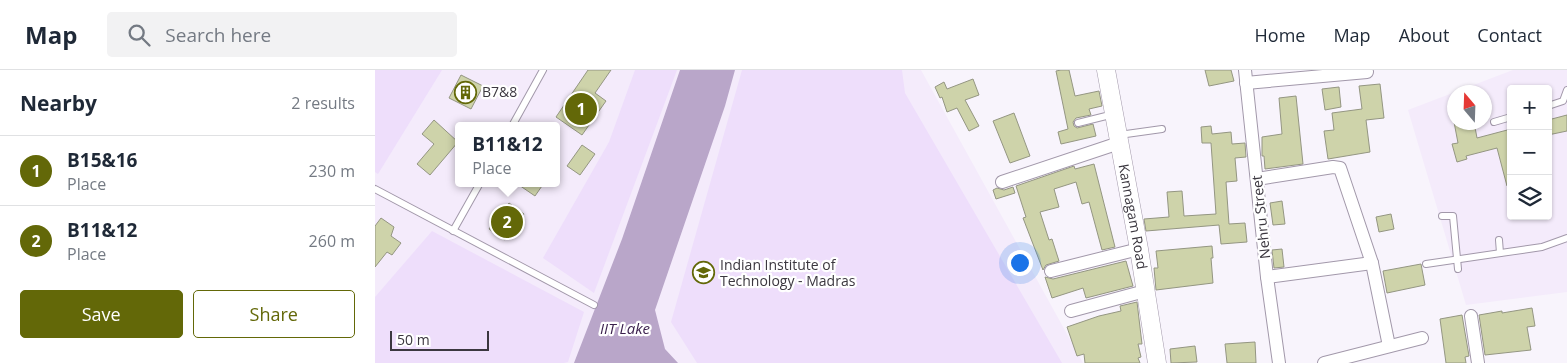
<!DOCTYPE html>
<meta charset="utf-8">
<style>
:root{--surface:#fff;--page:#f2f2f3;--text:#1f2937;--muted:#747a83;--line:#e0e1e3;--accent:#636808}
body{margin:0;font-family:"Open Sans",sans-serif;background:var(--page);color:var(--text)}
.controls{position:absolute;right:15px;top:15px;display:grid;overflow:hidden;border-radius:5px;box-shadow:0 1px 4px #0004}
.controls button{width:45px;height:45px;display:grid;place-items:center;padding:0;border:0;border-bottom:1px solid var(--line);background:var(--surface);color:var(--text);font:25px sans-serif}
.compass{position:absolute;left:1072px;top:15px;width:45px;height:45px;border-radius:50%;background:var(--surface);box-shadow:0 1px 4px #0004;rotate:341deg}
.scale{position:absolute;left:15px;bottom:12px;width:99px;box-sizing:border-box;padding-left:5px;border:2px solid #3b373f;border-top:0;font-size:14px;line-height:18px;white-space:nowrap;color:#3b373f;-webkit-text-stroke:4px #fff;paint-order:stroke}
.you{position:absolute;left:644px;top:192px;width:18px;height:18px;margin:-12px;border:4px solid #fff;border-radius:50%;background:#1a73e8;box-shadow:0 0 0 8px #1a73e833}
.badge{display:grid;place-items:center;width:32px;height:32px;border-radius:50%;background:var(--accent);color:#fff;font-size:16px;font-weight:700}
.pin{position:absolute;translate:-50% -50%;border:2px solid #fff;box-shadow:0 1px 5px #0006}
.popup{position:absolute;left:80px;top:52px;width:105px;height:65px;box-sizing:border-box;display:grid;place-content:center;border-radius:5px;background:var(--surface);filter:drop-shadow(0 1px 4px #0005);font-size:16px;white-space:nowrap;color:var(--muted)}
.popup b{font-size:19px;color:var(--text)}
.popup::after{content:'';position:absolute;left:50%;top:100%;margin-left:-10px;border:10px solid transparent;border-top-color:var(--surface)}
.list{margin:0;padding:0;list-style:none}
h2{display:flex;justify-content:space-between;align-items:center;height:65px;margin:0;padding:0 20px;font-size:21px}
h2 small{font-size:16px;font-weight:400;color:var(--muted)}
.list li{display:grid;grid-template-columns:32px 1fr auto;gap:15px;align-items:center;box-sizing:border-box;height:70px;padding:0 20px;border-top:1px solid var(--line)}
.list b{display:block;font-size:19px;white-space:nowrap}
.list p{margin:0;font-size:16px;white-space:nowrap;color:var(--muted)}
.list em{font-size:16px;font-style:normal;color:var(--muted)}
.actions{display:flex;gap:10px;padding:15px 20px}
.actions a{flex:1;padding:11px 0;border:1px solid var(--accent);border-radius:5px;text-align:center;font-size:18px;color:var(--accent)}
.actions .main{background:var(--accent);color:#fff}
.icon{flex:none;width:28px;height:28px;fill:none;stroke:currentColor;stroke-width:2;stroke-linecap:round;stroke-linejoin:round}
.map{position:relative;flex:none;width:1192px;height:293px;overflow:hidden}
header{display:flex;align-items:center;gap:30px;box-sizing:border-box;height:70px;padding:0 25px;background:var(--surface);border-bottom:1px solid var(--line)}
header strong{font-size:24px}
nav{display:flex;gap:28px;margin-inline-start:auto;font-size:18px}
.search{width:350px;height:45px;background:var(--page);display:flex;align-items:center;gap:12px;box-sizing:border-box;padding:0 18px;border-radius:5px;color:var(--muted);font-size:19px}
main{display:flex}
aside{flex:1;background:var(--surface)}
.map>svg:first-child{display:block}
.built{fill:#f4ebfb;fill-rule:evenodd}
.green{fill:#eedefb}
.water{fill:#b9a6c9}
.building{fill:#ced3aa;stroke:#949682}
.lines{fill:none;stroke-linecap:round;stroke-linejoin:round}
.lane-casing{stroke:#a298aa;stroke-width:8}
.street-casing{stroke:#a298aa;stroke-width:14}
.secondary-casing{stroke:#a298aa;stroke-width:19}
.lane{stroke:#fff;stroke-width:6}
.street{stroke:#fff;stroke-width:12}
.secondary{stroke:#fff;stroke-width:18}
.labels{text-anchor:middle;stroke-width:4.5;stroke-linejoin:round;paint-order:stroke}
.poi-label{font-size:14px;fill:#3b373f;stroke:#fff;text-anchor:start}
.street-label{font-size:14px;fill:#3b373f;stroke:#fff}
.water-label{font-size:15px;font-style:italic;fill:#3a1f4c;stroke:#fff}
</style>
<header>
<strong>Map</strong>
<div class="search"><svg class="icon" aria-label="search" viewBox="0 0 24 24"><circle cx="10" cy="10" r="6"/><path d="M15 15l6 6"/></svg>Search here</div>
<nav><a>Home</a><a>Map</a><a>About</a><a>Contact</a></nav>
</header>
<main>
<aside>
<h2>Nearby<small>2 results</small></h2>
<ul class="list">
<li><span class="badge">1</span><div><b>B15&amp;16</b><p>Place</p></div><em>230 m</em></li>
<li><span class="badge">2</span><div><b>B11&amp;12</b><p>Place</p></div><em>260 m</em></li>
</ul>
<div class="actions"><a class="main">Save</a><a>Share</a></div>
</aside>
<div class="map">
<svg width="1192" height="293" viewBox="0 0 1192 293">
<rect width="100%" height="100%" fill="#f8f4fc"/>
<!-- built -->
<g class="built">
<path d="M0 0H546L708 293H0ZM83 56H181V113H83Z"/>
<path d="M1138 0H1192V222L1091 235 1033 40ZM1136 19H1173V146H1136ZM1080 22H1110V52H1080Z"/>
</g>
<!-- green -->
<g class="green">
<polygon points="0,0 67,0 3,104 0,102"/>
<polygon points="260,0 302,0 219,223 168,188 234,72"/>
<polygon points="367,0 527,0 530,23 687,293 322,293 296,252"/>
<polygon points="57,161 209,242 193,292 189,293 0,293 0,227"/>
</g>
<!-- water -->
<polygon class="water" points="305,0 360,0 350,36 280,240 290,279 303,293 199,293 247,169"/>
<!-- building -->
<g class="building">
<polygon points="213,0 236,0 220,23 231,31 207,65 181,47"/>
<polygon points="686,0 694,0 700,26 724,21 727,36 714,39 716,45 701,48 698,52 699,56 702,58 718,54 721,66 686,74 683,62 693,59 681,1"/>
<polygon points="830,0 856,0 859,11 834,16"/>
<polygon points="86,5 108,16 96,39 74,28"/>
<polygon points="598,9 604,25 590,30 604,56 594,61 582,38 572,42 567,27 565,28 560,17 569,12 572,19"/>
<polygon points="1005,14 1009,48 991,50 995,82 953,89 949,61 959,60 957,43 987,39 984,16"/>
<polygon points="964,17 966,37 950,40 947,19"/>
<polygon points="921,26 928,94 890,99 889,86 887,86 887,67 907,64 904,28"/>
<polygon points="639,43 655,86 635,93 618,51"/>
<polygon points="1192,45 1192,61 1173,65 1173,50"/>
<polygon points="59,50 83,72 55,105 42,94 59,74 47,64"/>
<polygon points="1079,52 1099,52 1102,68 1136,59 1136,116 1132,116 1122,78 1091,86 1092,89 1082,92 1077,74 1083,73"/>
<polygon points="836,56 837,64 856,62 857,74 870,73 871,87 860,88 862,111 851,112 854,154 870,153 872,172 846,174 844,155 771,161 769,149 794,147 792,122 807,121 809,146 841,144 836,73 827,73 826,57"/>
<polygon points="207,75 220,84 205,105 192,96"/>
<polygon points="719,94 740,177 727,180 714,132 707,134 701,112 679,119 684,137 665,142 674,170 677,169 684,191 671,195 668,200 648,148 651,147 641,116 699,96 700,99"/>
<polygon points="141,113 169,113 160,126"/>
<polygon points="638,117 640,123 621,129 618,120 622,118 629,120"/>
<polygon points="907,131 910,154 898,155 895,133"/>
<polygon points="134,133 149,144 130,170 114,159"/>
<polygon points="1016,144 1019,159 1004,162 1001,147"/>
<polygon points="6,148 19,157 16,166 26,173 17,185 12,182 0,197 0,156"/>
<polygon points="837,176 838,188 836,188 838,213 781,220 779,198 783,198 781,181"/>
<polygon points="907,179 909,197 899,198 897,180"/>
<polygon points="751,191 758,216 711,228 708,218 677,228 670,207 678,209"/>
<polygon points="1046,194 1050,215 1012,223 1008,201"/>
<polygon points="762,232 767,274 763,274 766,287 763,288 765,293 710,293 709,284 702,286 692,257 724,246 746,241 745,236"/>
<polygon points="1157,238 1160,256 1152,257 1156,280 1110,285 1104,245 1127,241 1127,243"/>
<polygon points="1087,245 1094,286 1090,287 1091,293 1071,293 1065,249"/>
<polygon points="880,272 881,293 852,293 850,274"/>
<polygon points="820,276 822,292 796,293 795,279"/>
</g>
<g class="lines">
<defs>
<g id="lane">
<polyline points="1173,36 1188,31 1192,20"/>
<polyline points="1119,52 1136,47"/>
<polyline points="703,53 739,44"/>
<polyline points="137,56 168,0"/>
<polyline points="744,65 787,59"/>
<polyline points="0,119 219,235"/>
<polyline points="1067,146 1078,146 1083,199"/>
<polyline points="78,161 105,113"/>
<polyline points="1124,170 1125,183"/>
<polyline points="1051,194 1167,177 1192,168"/>
</g>
<g id="street">
<polyline points="870,0 892,207 904,293"/>
<polyline points="871,13 992,2"/>
<polyline points="882,109 958,97 965,98 997,193 1014,276"/>
<polyline points="627,112 744,73"/>
<polyline points="676,201 764,179"/>
<polyline points="892,207 997,193"/>
<polyline points="696,241 770,221"/>
<polyline points="1096,246 1103,293"/>
<polyline points="949,293 1047,268"/>
</g>
<g id="secondary">
<path id="s1" d="M731 0 764 179 782 293"/>
</g>
</defs>
<!-- lane casing -->
<use href="#lane" class="lane-casing"/>
<!-- street casing -->
<use href="#street" class="street-casing"/>
<!-- secondary casing -->
<use href="#secondary" class="secondary-casing"/>
<!-- lane -->
<use href="#lane" class="lane"/>
<!-- street -->
<use href="#street" class="street"/>
<!-- secondary -->
<use href="#secondary" class="secondary"/>
</g>
<!-- icons -->
<defs>
<symbol id="building-ring" viewBox="-11 -11 22 22"><circle r="9.5" fill="#fff" stroke="#636808" stroke-width="1.5"/><path d="M-4-6H4V6H1V3H-1V6H-4ZM-2.5-4.3h1.7v1.8h-1.7ZM.8-4.3h1.7v1.8H.8ZM-2.5-1h1.7V.8h-1.7ZM.8-1h1.7V.8H.8Z" fill="#636808"/></symbol>
<symbol id="university-ring" viewBox="-11 -11 22 22"><circle r="9.5" fill="#fff" stroke="#636808" stroke-width="1.5"/><path d="M0-5L7-2L0 1L-7-2ZM-4 1L0 2.5L4 1V4Q0 6-4 4Z" fill="#636808"/></symbol>
</defs>
<g fill-rule="evenodd">
<use href="#building-ring" x="78" y="10" width="25" height="25"/>
<use href="#university-ring" x="316" y="190" width="25" height="25"/>
</g>
<g class="labels">
<!-- poi labels -->
<g class="poi-label">
<text x="107" y="27">B7&amp;8</text>
<text x="345" y="200">Indian Institute of<tspan x="345" dy="16">Technology - Madras</tspan></text>
</g>
<!-- street labels -->
<g class="street-label">
<text dy="5" stroke="none"><textPath href="#s1" startOffset="149">Kannagam Road</textPath></text>
<text transform="translate(886 147) rotate(-96)" y="5">Nehru Street</text>
</g>
<!-- water labels -->
<g class="water-label">
<text x="250" y="264">IIT Lake</text>
</g>
</g>
</svg>
<div class="controls">
<button>+</button>
<button>−</button>
<button><svg class="icon" aria-label="layers" viewBox="0 0 24 24"><path d="M12 4l9 5-9 5-9-5zM3 14l9 5 9-5"/></svg></button>
</div>
<svg class="compass" viewBox="-18 -18 36 36"><path d="M0-13l5 13h-10z" fill="#e53935"/><path d="M0 13l5-13h-10z" fill="#747a83"/></svg>
<div class="scale">50 m</div>
<div class="you"></div>
<div class="pin badge" style="left:206px;top:39px">1</div>
<div class="pin badge" style="left:132px;top:152px">2</div>
<div class="popup"><b>B11&amp;12</b>Place</div>
</div>
</main>
